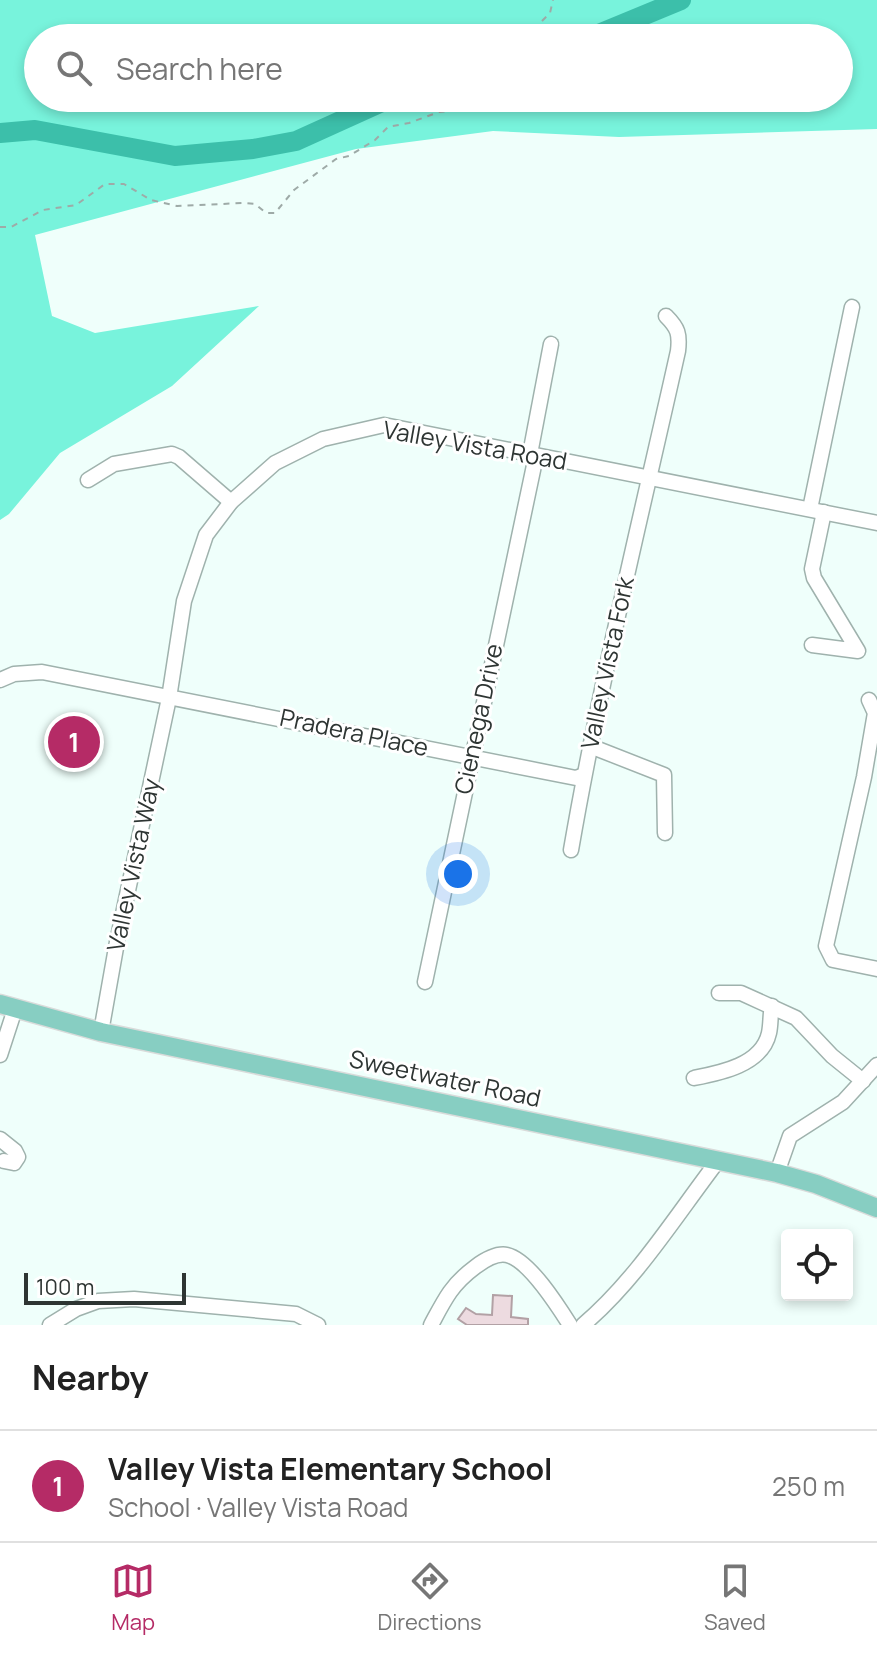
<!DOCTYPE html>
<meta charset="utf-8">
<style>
:root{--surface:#fff;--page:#f2f2f2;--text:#222;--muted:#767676;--line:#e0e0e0;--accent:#b52b66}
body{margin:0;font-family:Manrope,sans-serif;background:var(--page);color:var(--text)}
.controls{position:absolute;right:24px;bottom:24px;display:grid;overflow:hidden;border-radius:8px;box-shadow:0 4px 12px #0003}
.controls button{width:72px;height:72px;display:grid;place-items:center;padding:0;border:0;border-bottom:2px solid var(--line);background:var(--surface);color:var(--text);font:40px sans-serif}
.scale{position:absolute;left:24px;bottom:20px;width:162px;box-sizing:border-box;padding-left:8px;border:4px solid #2e3533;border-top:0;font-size:22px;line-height:28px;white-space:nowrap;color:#2e3533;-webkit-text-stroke:6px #fff;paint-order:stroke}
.you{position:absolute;left:458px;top:874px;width:28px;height:28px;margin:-20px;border:6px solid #fff;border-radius:50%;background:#1a73e8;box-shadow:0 0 0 12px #1a73e833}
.badge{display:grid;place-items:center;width:52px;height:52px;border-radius:50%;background:var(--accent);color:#fff;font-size:26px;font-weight:700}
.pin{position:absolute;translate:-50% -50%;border:4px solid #fff;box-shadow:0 2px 8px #0006}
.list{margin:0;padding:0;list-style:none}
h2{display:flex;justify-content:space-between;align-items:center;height:104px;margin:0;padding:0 32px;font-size:34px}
h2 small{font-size:26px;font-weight:400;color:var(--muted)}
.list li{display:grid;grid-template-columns:52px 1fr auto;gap:24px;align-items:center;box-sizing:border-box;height:112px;padding:0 32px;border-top:2px solid var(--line)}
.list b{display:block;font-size:30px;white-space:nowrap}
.list p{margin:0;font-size:26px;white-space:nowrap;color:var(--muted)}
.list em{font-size:26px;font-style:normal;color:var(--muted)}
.icon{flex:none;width:44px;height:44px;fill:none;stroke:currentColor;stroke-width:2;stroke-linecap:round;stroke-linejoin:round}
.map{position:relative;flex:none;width:877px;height:1325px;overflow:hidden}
.search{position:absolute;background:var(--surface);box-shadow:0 4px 12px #0003;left:24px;right:24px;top:24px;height:88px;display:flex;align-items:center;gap:20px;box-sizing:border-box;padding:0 28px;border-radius:44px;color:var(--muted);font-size:30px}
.sheet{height:216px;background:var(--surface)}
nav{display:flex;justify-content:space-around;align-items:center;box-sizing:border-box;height:112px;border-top:2px solid var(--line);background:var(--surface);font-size:22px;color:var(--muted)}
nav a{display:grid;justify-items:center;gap:4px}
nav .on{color:var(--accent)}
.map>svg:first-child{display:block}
.green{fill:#78f3dc;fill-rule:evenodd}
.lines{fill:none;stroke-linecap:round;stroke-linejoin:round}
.river{stroke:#3cbfaa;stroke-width:20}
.building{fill:#eddbe0;stroke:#b2a1a5;stroke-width:2}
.minor-casing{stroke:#9fb2ad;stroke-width:17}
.major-casing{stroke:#d9dbda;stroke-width:21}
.path{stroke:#9eaaa7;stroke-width:2;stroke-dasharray:6 6;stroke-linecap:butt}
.minor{stroke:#fff;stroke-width:14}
.major{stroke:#87cec2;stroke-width:18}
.labels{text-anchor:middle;stroke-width:6;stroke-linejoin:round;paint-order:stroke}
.street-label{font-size:24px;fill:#2e3533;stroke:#fff}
</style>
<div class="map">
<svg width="877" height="1325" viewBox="0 0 877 1325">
<rect width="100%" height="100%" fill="#effffb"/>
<!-- green -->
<path class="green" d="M0 0H877V129L619 137 493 131 356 149 35 235 52 316 95 333 259 306 172 386 60 453 9 514 0 520ZM38 38H839V98H38Z"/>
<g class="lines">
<!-- river -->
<g class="river">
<polyline points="589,38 681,0"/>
<polyline points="0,133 35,130 175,156 253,149 296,141 391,98"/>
</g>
</g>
<!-- building -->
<polygon class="building" points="493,1295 512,1296 511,1317 528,1319 528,1325 467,1325 458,1319 466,1308 476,1314 492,1315"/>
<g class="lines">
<defs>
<g id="minor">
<polyline points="530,454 551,344"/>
<polyline points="88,480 114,464 172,454 179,457 231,502"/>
<polyline points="810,509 852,307"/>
<polyline points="812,645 858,651 814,578 812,569 824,512"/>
<polyline points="0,680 14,674 42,672 576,778 584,775"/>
<polyline points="869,700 875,713 864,777 826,946 833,960 877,969"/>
<polyline points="590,746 664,775 665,833"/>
<path d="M571 850C600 682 641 517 678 351 680 334 678 328 666 316"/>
<polyline points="425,982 536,456"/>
<polyline points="719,993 741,993 796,1018 832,1056 863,1081"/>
<polyline points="101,1032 117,942 169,698 184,601 206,535 231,502 275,463 323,439 384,425 877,523"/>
<polyline points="0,1055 15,1009"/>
<path d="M694 1078C720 1073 762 1065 769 1033 771 1024 770 1015 772 1006"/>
<polyline points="0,1139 15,1151 18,1157 14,1163 4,1161"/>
<polyline points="777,1173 790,1136 843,1102 877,1065"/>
<polyline points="50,1325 76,1309 98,1301 134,1299 296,1314 318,1325"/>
<path d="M431 1325C437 1314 443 1302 450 1292 460 1278 489 1251 507 1255 529 1260 558 1306 570 1325"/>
<path d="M583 1325C636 1280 675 1217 717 1162"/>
</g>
<polyline id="major" points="0,1004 101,1032 777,1173 816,1184 877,1208"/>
</defs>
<!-- minor casing -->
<use href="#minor" class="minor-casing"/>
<!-- major casing -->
<use href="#major" class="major-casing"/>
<!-- path -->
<g class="path">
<polyline points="525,38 550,13 553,0"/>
<polyline points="0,227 11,227 43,210 76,205 105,184 124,184 151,200 177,206 243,203 255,204 266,213 275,213 294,190 336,159 349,156 375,140 388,127 409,123 439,112 475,108 485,98"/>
</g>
<!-- minor -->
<use href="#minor" class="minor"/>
<!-- major -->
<use href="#major" class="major"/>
</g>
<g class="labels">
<!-- street labels -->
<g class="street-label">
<text transform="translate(475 446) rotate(10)" y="8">Valley Vista Road</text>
<text transform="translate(608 663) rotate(-78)" y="8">Valley Vista Fork</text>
<text transform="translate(479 719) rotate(-78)" y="8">Cienega Drive</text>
<text transform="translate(354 733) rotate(12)" y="8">Pradera Place</text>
<text transform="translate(134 865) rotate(-78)" y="8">Valley Vista Way</text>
<text transform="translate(445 1079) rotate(12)" y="8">Sweetwater Road</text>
</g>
</g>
</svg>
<div class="controls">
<button><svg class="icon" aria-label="locate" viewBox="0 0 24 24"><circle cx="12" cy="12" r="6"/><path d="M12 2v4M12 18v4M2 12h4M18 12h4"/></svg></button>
</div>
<div class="scale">100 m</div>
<div class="you"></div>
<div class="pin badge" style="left:74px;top:742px">1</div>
<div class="search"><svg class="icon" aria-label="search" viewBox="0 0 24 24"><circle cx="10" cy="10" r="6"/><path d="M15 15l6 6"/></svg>Search here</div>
</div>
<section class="sheet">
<h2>Nearby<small></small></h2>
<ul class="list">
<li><span class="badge">1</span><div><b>Valley Vista Elementary School</b><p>School · Valley Vista Road</p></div><em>250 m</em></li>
</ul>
</section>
<nav>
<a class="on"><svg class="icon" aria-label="map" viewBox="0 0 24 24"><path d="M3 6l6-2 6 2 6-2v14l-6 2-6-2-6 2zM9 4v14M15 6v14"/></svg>Map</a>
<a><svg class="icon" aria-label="directions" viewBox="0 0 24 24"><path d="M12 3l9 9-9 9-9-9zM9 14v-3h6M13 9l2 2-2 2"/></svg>Directions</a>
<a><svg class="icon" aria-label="saved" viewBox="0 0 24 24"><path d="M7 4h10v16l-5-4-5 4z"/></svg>Saved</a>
</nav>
